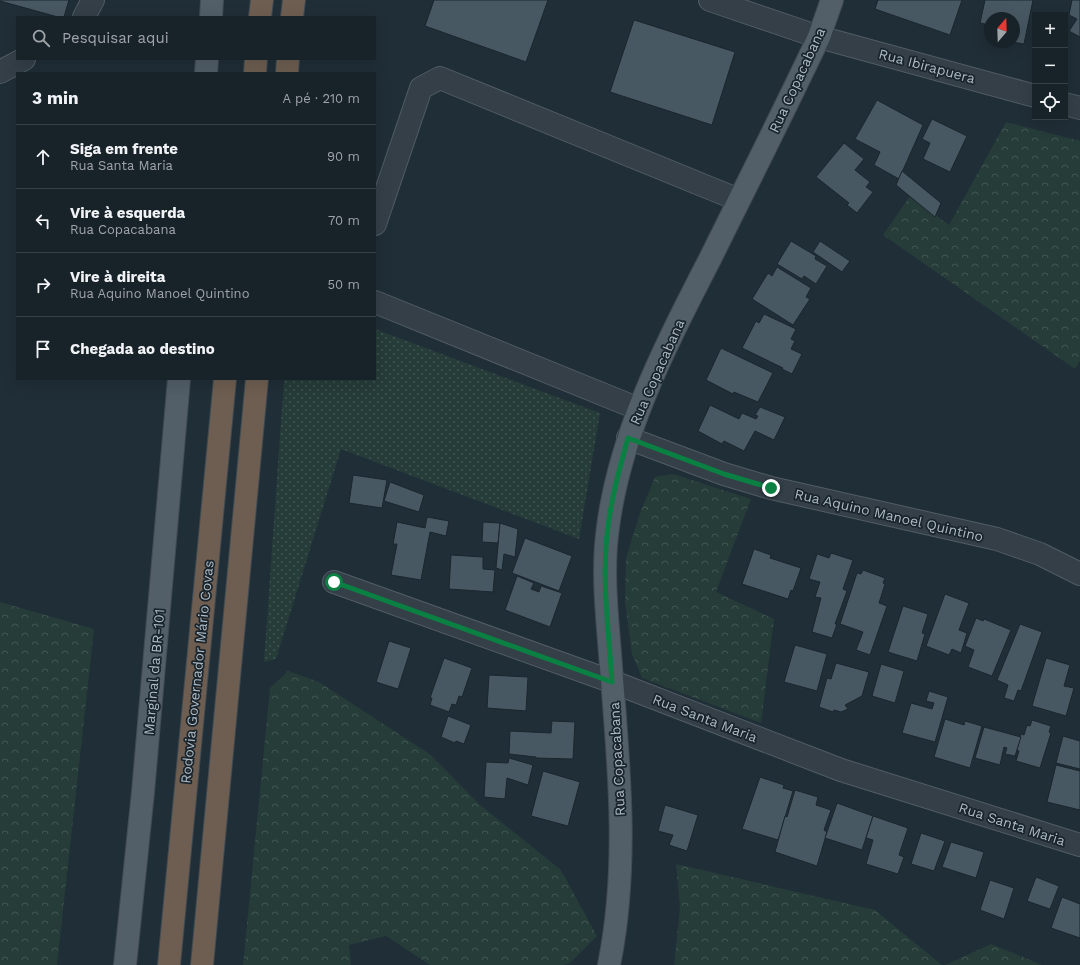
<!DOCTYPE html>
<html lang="pt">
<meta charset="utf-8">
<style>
:root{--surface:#182229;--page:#212a31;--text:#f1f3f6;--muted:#9fa4a8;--line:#363f46}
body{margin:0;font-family:"Work Sans",sans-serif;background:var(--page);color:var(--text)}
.controls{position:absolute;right:12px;top:12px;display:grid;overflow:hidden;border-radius:0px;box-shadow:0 4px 16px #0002}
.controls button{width:36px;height:36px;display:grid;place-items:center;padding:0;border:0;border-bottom:1px solid var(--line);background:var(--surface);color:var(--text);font:20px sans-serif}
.compass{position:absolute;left:984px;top:12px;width:36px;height:36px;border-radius:50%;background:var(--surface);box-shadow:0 4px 16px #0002;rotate:19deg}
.stop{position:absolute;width:12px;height:12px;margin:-9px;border:3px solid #0b8043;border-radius:50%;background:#fff}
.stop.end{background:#0b8043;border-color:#fff;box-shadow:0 1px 4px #0008}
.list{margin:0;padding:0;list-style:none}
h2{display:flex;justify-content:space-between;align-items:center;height:52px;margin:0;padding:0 16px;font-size:17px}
h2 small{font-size:13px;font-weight:400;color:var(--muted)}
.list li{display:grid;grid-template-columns:26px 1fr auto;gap:12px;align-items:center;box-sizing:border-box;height:64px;padding:0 16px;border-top:1px solid var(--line)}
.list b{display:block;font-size:15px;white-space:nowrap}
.list p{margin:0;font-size:13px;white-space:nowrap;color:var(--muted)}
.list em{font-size:13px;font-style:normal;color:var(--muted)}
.icon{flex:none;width:22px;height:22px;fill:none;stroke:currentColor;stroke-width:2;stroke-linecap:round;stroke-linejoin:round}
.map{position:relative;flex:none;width:1080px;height:965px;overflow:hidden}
.search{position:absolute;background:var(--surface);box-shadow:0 4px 16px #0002;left:16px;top:16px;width:360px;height:44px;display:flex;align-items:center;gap:10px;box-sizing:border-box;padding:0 14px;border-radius:0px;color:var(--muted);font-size:15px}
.panel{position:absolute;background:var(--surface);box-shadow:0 4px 16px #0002;left:16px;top:72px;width:360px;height:308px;border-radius:0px}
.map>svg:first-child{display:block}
.grass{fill:url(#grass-dots)}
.forest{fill:url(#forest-crowns)}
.building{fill:#485863;stroke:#1b262e}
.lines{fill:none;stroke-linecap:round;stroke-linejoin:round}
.minor-casing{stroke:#515d65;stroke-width:24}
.major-casing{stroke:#404b54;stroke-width:24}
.highway-casing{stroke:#3e4a52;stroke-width:24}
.minor{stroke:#343f48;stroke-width:22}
.major{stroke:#525e68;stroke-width:22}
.highway{stroke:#6e5e51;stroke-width:22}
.route{stroke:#0b8043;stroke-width:5}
.labels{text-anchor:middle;stroke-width:3.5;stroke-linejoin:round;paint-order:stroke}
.street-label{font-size:14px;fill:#aebac4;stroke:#19242c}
</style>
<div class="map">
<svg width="1080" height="965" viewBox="0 0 1080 965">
<defs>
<pattern id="grass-dots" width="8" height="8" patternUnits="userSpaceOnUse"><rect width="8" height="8" fill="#253c39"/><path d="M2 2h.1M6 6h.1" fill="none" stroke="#425654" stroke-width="1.8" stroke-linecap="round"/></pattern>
<pattern id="forest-crowns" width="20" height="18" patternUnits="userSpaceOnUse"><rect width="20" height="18" fill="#253c39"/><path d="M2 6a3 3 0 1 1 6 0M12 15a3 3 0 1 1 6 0" fill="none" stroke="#425654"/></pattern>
</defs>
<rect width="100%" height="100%" fill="#202e37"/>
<!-- grass -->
<polygon class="grass" points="375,329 600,413 579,539 341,449 276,659 264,662 284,379 375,379"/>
<!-- forest -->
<g class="forest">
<polygon points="1006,122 1080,141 1080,361 1075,369 883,235 910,196 949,225"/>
<polygon points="673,474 751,499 716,592 774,619 761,723 642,678 632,654 625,602 626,558 640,513 655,477"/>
<polygon points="0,602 94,629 57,965 0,965"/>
<polygon points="288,671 319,682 431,755 479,804 561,870 597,936 570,963 563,965 430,965 386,936 349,945 351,965 243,965 270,688"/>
<polygon points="676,864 875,910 942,965 674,965 680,908"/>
<polygon points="991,944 1042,965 945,965"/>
</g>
<!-- building -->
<g class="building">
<polygon points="0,0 69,0 64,17 58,17 0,1"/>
<polygon points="434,0 548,0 526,62 425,26"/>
<polygon points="878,0 962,0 950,35 875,9"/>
<polygon points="985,0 1033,0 1024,44 1012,42 1014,42 1014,18 990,18 990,25 980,23"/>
<polygon points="1072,0 1080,0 1080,37 1069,31 1077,19 1069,15"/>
<polygon points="634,20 735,52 712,125 610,92"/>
<polygon points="877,100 923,125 899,179 874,165 880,152 855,139"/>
<polygon points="932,119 967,136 950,172 923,159 930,143 922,139"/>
<polygon points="844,143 864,159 855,170 870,182 866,187 873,192 857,213 847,205 849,203 816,177"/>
<polygon points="902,171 941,203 935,217 896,185"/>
<polygon points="791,241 816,256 815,259 827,266 816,284 804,276 802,279 777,264"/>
<polygon points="820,241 850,261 842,272 813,252"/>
<polygon points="777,267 811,288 806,297 810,299 793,325 752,299 768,273 772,276"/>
<polygon points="764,314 796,329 791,339 795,341 791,349 802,354 792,374 782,369 783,368 742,348 756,321 759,323"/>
<polygon points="721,348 773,373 758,402 734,392 733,394 706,380"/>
<polygon points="710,405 739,419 742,413 756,419 758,416 755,415 760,407 785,417 774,440 755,431 744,451 724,441 722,444 698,431"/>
<polygon points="353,475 387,480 382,508 349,503"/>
<polygon points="390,482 424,495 419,512 384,501"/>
<polygon points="427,517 449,521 446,536 430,532 421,580 391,575 397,544 393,544 397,522 425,528"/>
<polygon points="483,522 500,523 498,543 482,542"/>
<polygon points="500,523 518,529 515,557 504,554 502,570 496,568"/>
<polygon points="525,538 572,556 559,591 512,573"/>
<polygon points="754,549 771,555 770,558 801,568 793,591 791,590 788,599 742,584"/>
<polygon points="831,553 853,560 843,589 847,591 835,624 837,624 832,638 812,632 821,598 815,597 820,582 809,579 817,554 829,558"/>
<polygon points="451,555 483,557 483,569 495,570 493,592 449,589"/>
<polygon points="863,570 885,578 883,583 885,584 879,603 887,606 870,655 856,650 863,632 840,624 857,573 861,574"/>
<polygon points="517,576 534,583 531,589 539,592 541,586 562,593 550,627 505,610"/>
<polygon points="945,594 969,603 959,630 967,633 961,653 952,649 949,655 926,646"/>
<polygon points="903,606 928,614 922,633 925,634 917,661 888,652"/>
<polygon points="976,618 983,621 984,619 1011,630 992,676 968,667 974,650 965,646"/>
<polygon points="1020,624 1042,632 1021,691 1018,690 1014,701 1004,698 1008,685 997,680"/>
<polygon points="389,641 411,648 398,689 376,682"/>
<polygon points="795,645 827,654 817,691 784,682"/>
<polygon points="444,658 472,668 462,697 459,696 456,705 452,704 449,712 430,705 432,698 430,698"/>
<polygon points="1046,658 1070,665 1064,686 1074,688 1066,716 1032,706"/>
<polygon points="836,663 869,672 862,696 845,705 848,709 841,712 834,710 833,712 819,707 827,678 831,679"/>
<polygon points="881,664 904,671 895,703 872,696"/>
<polygon points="489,675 528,677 526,711 487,708"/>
<polygon points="929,691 948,697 935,742 902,733 911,703 932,709 934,703 926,701"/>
<polygon points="448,716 471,725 464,744 456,741 455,743 441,737"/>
<polygon points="945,719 964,725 965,721 982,726 970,768 934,757"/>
<polygon points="1032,720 1051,726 1049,732 1051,733 1040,768 1016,761 1019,751 1017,750 1021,734 1024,735 1027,725 1030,726"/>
<polygon points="552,721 575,722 573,759 536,758 536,757 509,754 510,731 551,733"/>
<polygon points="984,727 1021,737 1015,756 1005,754 1007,748 1004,747 1000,765 975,758"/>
<polygon points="1063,736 1080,741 1080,769 1056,763"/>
<polygon points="509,758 533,765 528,785 507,778 505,799 484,797 486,762 508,763"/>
<polygon points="1056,765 1080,771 1080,810 1047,802"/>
<polygon points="543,771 580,782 568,826 531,816"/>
<polygon points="760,777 784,785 783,788 793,791 778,840 742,829"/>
<polygon points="795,790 818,797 816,805 831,810 824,830 827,832 817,866 775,852 785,816 787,817"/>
<polygon points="837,803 873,816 862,850 825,838"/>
<polygon points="665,805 698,815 687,851 669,845 673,835 658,831"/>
<polygon points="873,816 908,828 899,855 904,857 898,874 866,864 873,840 866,838"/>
<polygon points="921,833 945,841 934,871 911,864"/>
<polygon points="951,842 984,852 976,878 942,867"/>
<polygon points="1036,877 1059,886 1050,909 1027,901"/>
<polygon points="990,880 1014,888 1004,919 980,910"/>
<polygon points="1062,897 1080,904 1080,938 1051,928"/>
</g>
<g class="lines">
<defs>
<g id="minor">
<polyline points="710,0 819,37 1035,96"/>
<polyline points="84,17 93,0"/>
<polyline points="0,72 24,59"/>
<polyline points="1065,104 1080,108"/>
<polyline points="375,224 421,88 440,78 739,200"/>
<polyline points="375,302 639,409"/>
<polyline points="628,438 724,474 771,488 997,539 1040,554 1080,574"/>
<polyline points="334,582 613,682 841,770 1080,845"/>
</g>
<g id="major">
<polyline points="211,17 212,0"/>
<polyline points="206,73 207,59"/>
<polyline points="125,965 143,792 179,379"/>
<path d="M609 965C629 867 619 766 611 667 608 623 602 579 607 535 618 435 666 345 711 257 747 184 784 111 819 37L832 0"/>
</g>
<g id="highway">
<polyline points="260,17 262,0"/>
<polyline points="292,17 294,0"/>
<polyline points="255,73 256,59"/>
<polyline points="287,73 288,59"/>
<polyline points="169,965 225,379"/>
<polyline points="202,965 257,379"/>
</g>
</defs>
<!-- minor casing -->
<use href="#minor" class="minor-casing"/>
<!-- major casing -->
<use href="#major" class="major-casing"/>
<!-- highway casing -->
<use href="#highway" class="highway-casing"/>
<!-- minor -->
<use href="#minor" class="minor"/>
<!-- major -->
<use href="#major" class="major"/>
<!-- highway -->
<use href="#highway" class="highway"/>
</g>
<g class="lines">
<!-- route -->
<path class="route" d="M334 582 612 682C609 634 602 584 607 536 610 503 619 470 628 438L724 474 771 488"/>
</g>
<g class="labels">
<!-- street labels -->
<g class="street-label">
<text transform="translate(927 66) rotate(15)" y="5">Rua Ibirapuera</text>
<text transform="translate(797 80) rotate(-65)" y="5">Rua Copacabana</text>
<text transform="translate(657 372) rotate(-66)" y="5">Rua Copacabana</text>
<text transform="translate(889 515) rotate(13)" y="5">Rua Aquino Manoel Quintino</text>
<text transform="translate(154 672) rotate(-85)" y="5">Marginal da BR-101</text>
<text transform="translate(197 672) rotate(-84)" y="5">Rodovia Governador Mário Covas</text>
<text transform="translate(705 718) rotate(21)" y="5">Rua Santa Maria</text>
<text transform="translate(617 759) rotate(-93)" y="5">Rua Copacabana</text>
<text transform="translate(1012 824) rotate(18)" y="5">Rua Santa Maria</text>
</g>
</g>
</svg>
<div class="controls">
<button>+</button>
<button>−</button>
<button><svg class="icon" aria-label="locate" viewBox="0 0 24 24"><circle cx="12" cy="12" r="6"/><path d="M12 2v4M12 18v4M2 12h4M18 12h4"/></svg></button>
</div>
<svg class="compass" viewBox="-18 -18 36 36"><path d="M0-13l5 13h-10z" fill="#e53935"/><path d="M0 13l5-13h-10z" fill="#9fa4a8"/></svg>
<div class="stop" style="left:334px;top:582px"></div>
<div class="stop end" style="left:771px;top:488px"></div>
<div class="search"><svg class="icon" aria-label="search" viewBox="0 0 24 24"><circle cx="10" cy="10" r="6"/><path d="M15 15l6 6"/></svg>Pesquisar aqui</div>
<section class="panel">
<h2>3 min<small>A pé · 210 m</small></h2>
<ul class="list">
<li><svg class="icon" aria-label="ahead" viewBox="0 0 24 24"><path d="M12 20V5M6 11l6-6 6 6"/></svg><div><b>Siga em frente</b><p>Rua Santa Maria</p></div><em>90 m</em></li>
<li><svg class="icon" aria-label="left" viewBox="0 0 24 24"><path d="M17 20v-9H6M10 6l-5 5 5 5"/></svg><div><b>Vire à esquerda</b><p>Rua Copacabana</p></div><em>70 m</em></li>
<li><svg class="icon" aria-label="right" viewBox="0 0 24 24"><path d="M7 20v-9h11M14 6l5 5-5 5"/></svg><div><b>Vire à direita</b><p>Rua Aquino Manoel Quintino</p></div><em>50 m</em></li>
<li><svg class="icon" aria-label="arrive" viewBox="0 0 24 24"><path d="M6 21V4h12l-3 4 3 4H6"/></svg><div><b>Chegada ao destino</b></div></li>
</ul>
</section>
</div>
